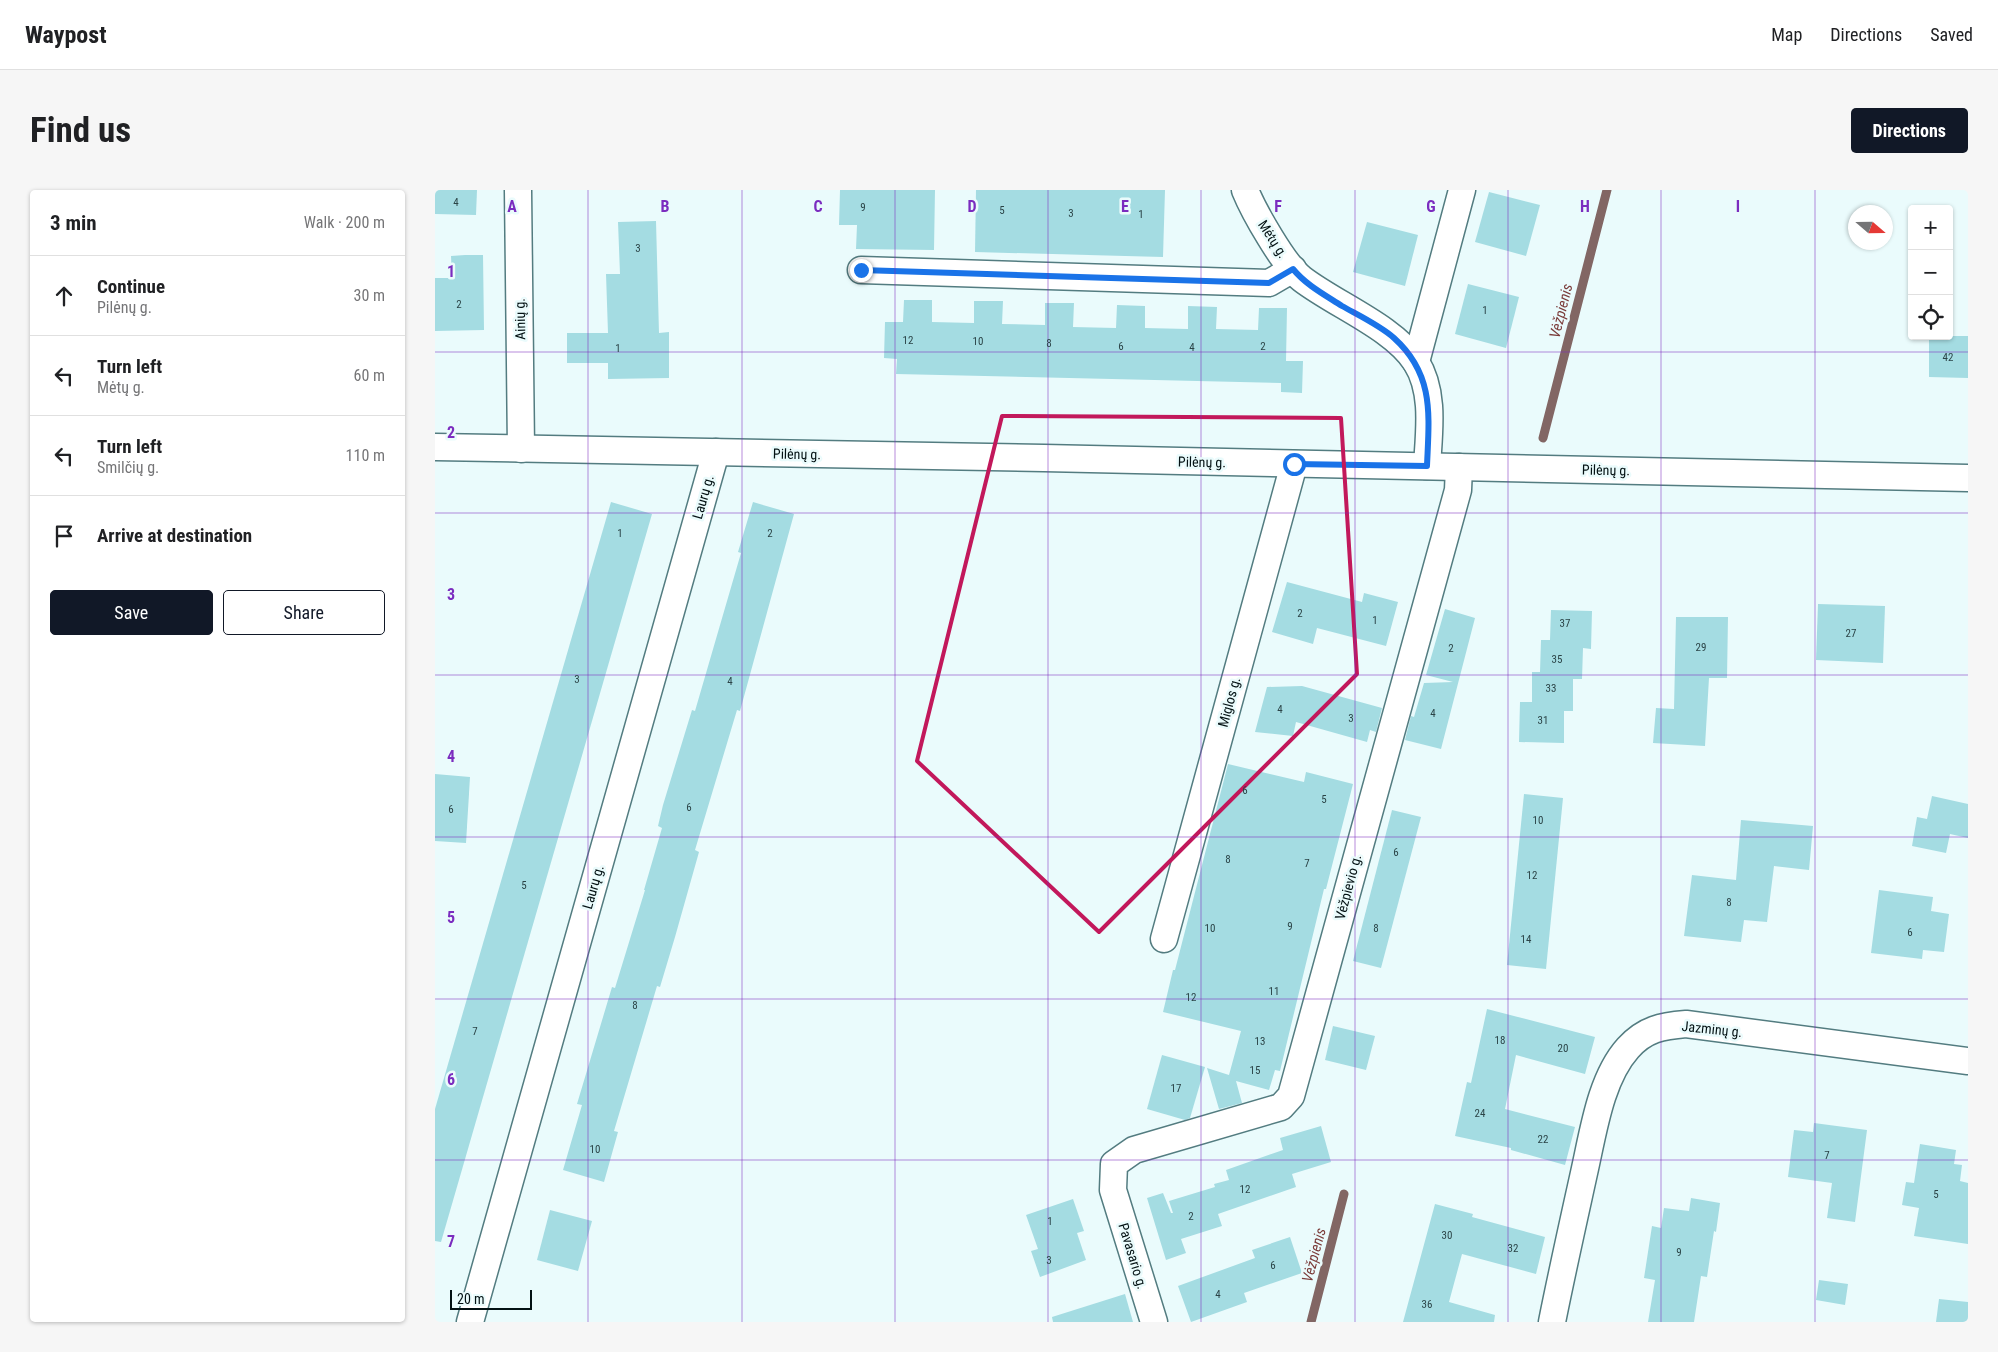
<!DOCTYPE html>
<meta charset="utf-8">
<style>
:root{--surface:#fff;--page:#f6f6f6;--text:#202124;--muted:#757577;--line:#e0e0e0;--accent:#111827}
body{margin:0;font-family:"Roboto Condensed",sans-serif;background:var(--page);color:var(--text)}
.controls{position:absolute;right:15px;top:15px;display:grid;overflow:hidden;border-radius:5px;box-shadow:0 1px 4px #0004}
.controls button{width:45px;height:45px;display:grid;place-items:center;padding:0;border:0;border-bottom:1px solid var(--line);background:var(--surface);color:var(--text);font:25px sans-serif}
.compass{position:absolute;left:1413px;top:15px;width:45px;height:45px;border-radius:50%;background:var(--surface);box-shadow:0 1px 4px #0004;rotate:110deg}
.scale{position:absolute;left:15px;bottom:12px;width:82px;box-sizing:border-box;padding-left:5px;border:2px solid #031113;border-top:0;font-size:14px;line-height:18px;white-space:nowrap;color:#031113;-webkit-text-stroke:4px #eafbfc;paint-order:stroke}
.stop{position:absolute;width:15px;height:15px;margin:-11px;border:4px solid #1a73e8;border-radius:50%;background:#fff}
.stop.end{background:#1a73e8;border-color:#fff;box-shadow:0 1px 5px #0008}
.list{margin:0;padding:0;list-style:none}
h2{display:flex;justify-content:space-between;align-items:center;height:65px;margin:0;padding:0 20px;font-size:21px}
h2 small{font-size:16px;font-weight:400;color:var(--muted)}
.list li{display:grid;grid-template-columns:32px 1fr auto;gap:15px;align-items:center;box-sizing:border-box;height:80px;padding:0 20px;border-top:1px solid var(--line)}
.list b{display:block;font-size:19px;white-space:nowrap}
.list p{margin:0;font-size:16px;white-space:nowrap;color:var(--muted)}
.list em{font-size:16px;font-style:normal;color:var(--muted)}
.actions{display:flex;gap:10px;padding:15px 20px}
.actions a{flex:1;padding:11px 0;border:1px solid var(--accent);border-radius:5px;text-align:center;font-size:18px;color:var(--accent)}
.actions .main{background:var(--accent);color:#fff}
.icon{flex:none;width:28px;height:28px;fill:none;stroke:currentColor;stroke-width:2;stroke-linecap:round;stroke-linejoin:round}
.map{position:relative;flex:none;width:1533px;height:1132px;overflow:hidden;border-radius:5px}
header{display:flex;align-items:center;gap:30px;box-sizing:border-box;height:70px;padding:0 25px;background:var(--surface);border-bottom:1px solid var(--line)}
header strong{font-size:24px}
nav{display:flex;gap:28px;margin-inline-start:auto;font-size:18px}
.intro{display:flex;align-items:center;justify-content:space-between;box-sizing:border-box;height:120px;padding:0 30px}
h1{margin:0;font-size:35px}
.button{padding:12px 22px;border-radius:5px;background:var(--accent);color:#fff;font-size:18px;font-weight:700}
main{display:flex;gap:30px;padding:0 30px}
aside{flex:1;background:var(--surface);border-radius:5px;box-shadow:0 1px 4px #0004}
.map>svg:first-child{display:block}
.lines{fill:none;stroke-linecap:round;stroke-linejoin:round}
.stream{stroke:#826664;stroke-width:9}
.building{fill:#a4dce2}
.minor-casing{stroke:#537c80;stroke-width:29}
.minor{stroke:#fff;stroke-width:26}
.route{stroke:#1a73e8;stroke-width:6}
.marked{fill:none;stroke:#c2185b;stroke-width:4;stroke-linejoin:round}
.grid{fill:none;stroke:#7b2cbf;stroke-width:1;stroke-opacity:0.55}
.labels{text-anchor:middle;stroke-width:5;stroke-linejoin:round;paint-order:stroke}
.number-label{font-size:11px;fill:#2b4447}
.street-label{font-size:14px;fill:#031113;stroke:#eafbfc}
.water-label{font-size:15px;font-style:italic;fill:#7b3c3a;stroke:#eafbfc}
.grid-label{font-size:16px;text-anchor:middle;font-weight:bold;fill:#7b2cbf;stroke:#eafbfc;stroke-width:5;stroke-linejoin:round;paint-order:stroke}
</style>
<header>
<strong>Waypost</strong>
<nav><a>Map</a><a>Directions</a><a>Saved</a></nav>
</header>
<div class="intro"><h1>Find us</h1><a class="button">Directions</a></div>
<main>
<aside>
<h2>3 min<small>Walk · 200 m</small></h2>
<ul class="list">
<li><svg class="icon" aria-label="ahead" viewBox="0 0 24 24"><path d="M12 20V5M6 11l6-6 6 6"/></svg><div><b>Continue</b><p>Pilėnų g.</p></div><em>30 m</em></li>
<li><svg class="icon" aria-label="left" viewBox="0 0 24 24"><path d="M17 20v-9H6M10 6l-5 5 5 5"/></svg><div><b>Turn left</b><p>Mėtų g.</p></div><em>60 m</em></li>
<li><svg class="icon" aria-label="left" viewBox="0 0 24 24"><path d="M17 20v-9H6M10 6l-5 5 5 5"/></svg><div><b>Turn left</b><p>Smilčių g.</p></div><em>110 m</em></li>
<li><svg class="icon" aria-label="arrive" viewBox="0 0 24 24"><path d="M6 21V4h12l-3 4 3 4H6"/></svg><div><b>Arrive at destination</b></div></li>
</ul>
<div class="actions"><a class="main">Save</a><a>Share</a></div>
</aside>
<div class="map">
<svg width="1533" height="1132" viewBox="0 0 1533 1132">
<rect width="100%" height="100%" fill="#eafbfc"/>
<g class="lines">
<!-- stream -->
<g class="stream">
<polyline points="1108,248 1172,0"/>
<polyline points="876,1132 909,1004"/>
</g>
</g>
<!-- building -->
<g class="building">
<polygon points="0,0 42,0 41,25 0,24"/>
<polygon points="405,0 500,0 499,60 421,59 422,35 404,35"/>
<polygon points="541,0 730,0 728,67 540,62"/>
<polygon points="1054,2 1105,15 1091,66 1040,52"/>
<polygon points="221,31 224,143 234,142 234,188 173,189 173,173 132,173 132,143 173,143 171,84 185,84 183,32"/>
<polygon points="932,32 983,45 970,96 918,82"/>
<polygon points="30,65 48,65 49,140 0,141 0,88 17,88 16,66"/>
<polygon points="1033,94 1084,107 1071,158 1020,144"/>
<polygon points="469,110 497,110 497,132 539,133 539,111 568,111 567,134 610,135 610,113 639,113 638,137 681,138 682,115 710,116 710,138 753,139 753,116 782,117 781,139 823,140 824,118 852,118 851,171 868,171 867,203 846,202 846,193 461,184 462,169 449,168 450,132 468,132"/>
<polygon points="1494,146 1533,146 1533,188 1494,187"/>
<polygon points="176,312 217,324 6,1052 0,1051 0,919"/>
<polygon points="318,312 359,324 305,521 302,520 260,660 264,662 240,747 225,797 222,796 179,941 183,942 169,992 128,980 147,915 142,914 177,797 180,798 210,700 209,700 227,638 223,636 228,615 257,520 260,521 306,363 303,362"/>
<polygon points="852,392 927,412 929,403 963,412 951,456 882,438 878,454 837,442"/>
<polygon points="1383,414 1450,416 1448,473 1381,470"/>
<polygon points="1010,419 1040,428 1006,559 970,550 976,526 979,527 989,493 1018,492 991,485"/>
<polygon points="1116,420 1157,421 1156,459 1148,458 1147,489 1138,489 1138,521 1129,521 1129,553 1084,552 1085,512 1097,512 1097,482 1105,482 1106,450 1115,450"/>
<polygon points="1241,427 1293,427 1292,488 1274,488 1270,556 1218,553 1221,518 1239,519"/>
<polygon points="867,496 947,518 941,542 935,540 932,552 861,532 858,546 820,542 832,497"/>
<polygon points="793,574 869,592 871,582 918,594 891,699 889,699 845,881 840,880 834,900 801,891 807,913 784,919 772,878 794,885 806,841 728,822 738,780 740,780"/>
<polygon points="0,584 35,587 31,653 0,651"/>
<polygon points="1089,604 1128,608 1111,779 1072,775"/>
<polygon points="1497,606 1533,614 1533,648 1515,644 1511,663 1477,656 1482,627 1492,629"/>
<polygon points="957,620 986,627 946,778 918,771"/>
<polygon points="1306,630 1378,636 1374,680 1339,676 1332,732 1309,730 1306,752 1249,746 1257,685 1301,690"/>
<polygon points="1444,700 1498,707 1496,721 1514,724 1509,762 1488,760 1487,769 1436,763"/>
<polygon points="1052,819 1160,847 1150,884 1081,865 1070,919 1140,937 1130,975 1076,960 1076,958 1020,946 1032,892 1036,893"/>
<polygon points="898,836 940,846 931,880 890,870"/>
<polygon points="727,865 770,877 755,928 750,930 712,919"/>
<polygon points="1379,933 1432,940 1420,1032 1392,1028 1397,993 1353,987 1359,940 1378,942"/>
<polygon points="886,936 896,972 857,984 861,997 783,1024 787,1036 746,1049 751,1063 731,1070 712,1008 728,1003 736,1023 738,1023 734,1011 780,997 779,994 794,990 791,980 848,960 845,948"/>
<polygon points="1485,954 1521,960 1519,974 1527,975 1525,991 1533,993 1533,1054 1479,1046 1484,1018 1467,1015 1471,992 1479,993"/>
<polygon points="1256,1008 1285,1013 1281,1042 1279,1041 1272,1087 1266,1086 1259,1132 1213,1132 1220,1090 1209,1088 1217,1036 1226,1038 1229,1018 1254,1021"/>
<polygon points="638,1009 649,1041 642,1043 651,1070 605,1087 596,1061 603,1059 591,1025"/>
<polygon points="1000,1014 1038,1024 1037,1027 1110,1047 1101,1084 1027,1064 1014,1112 1060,1125 1059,1132 968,1132"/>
<polygon points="115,1020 157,1031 143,1081 102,1070"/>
<polygon points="855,1047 867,1083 809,1103 812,1112 756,1132 743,1096 820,1068 817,1060"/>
<polygon points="1384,1090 1413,1094 1410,1115 1381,1110"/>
<polygon points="690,1104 698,1132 618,1132 617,1127"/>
<polygon points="1504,1109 1533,1112 1533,1132 1501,1132"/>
</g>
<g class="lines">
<defs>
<g id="minor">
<polyline points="83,0 86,259"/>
<path d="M810 0C819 22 849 75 867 89 901 115 958 137 981 172 1000 202 994 242 992 276"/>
<polyline points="426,80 834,93 858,79"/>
<polyline points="981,172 1027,0"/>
<polyline points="0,257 609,268 1533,288"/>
<polyline points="729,749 859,274"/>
<polyline points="35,1132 281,262"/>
<polyline points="719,1132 678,1000 679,974 699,960 846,917 856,906 1023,300 1024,277"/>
<path d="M1117 1132C1127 1082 1138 1033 1149 983 1158 944 1165 889 1193 858 1210 839 1227 836 1251 834L1533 871"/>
</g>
</defs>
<!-- minor casing -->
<use href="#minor" class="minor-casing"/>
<!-- minor -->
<use href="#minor" class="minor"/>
</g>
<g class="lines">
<!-- route -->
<path class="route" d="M426 80 834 93 858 79C871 95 890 105 907 116 923 125 946 136 959 148 1000 185 994 226 992 276L859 274"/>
</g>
<!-- marked area -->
<path class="marked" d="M567 226 906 228 922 484 664 742 482 571Z"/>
<!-- grid -->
<path class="grid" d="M153 0V1132M307 0V1132M460 0V1132M613 0V1132M766 0V1132M920 0V1132M1073 0V1132M1226 0V1132M1380 0V1132M0 162H1533M0 323H1533M0 485H1533M0 647H1533M0 809H1533M0 970H1533"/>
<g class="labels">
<!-- number labels -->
<g class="number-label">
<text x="21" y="16">4</text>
<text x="428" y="21">9</text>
<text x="567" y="24">5</text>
<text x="636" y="27">3</text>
<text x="706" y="28">1</text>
<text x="203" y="62">3</text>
<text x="24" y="118">2</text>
<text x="1050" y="124">1</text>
<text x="473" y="154">12</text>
<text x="543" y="155">10</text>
<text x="614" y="157">8</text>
<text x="686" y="160">6</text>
<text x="828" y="160">2</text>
<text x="757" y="161">4</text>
<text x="183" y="162">1</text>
<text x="1513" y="171">42</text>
<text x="185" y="347">1</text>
<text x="335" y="347">2</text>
<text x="865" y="427">2</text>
<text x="940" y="434">1</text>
<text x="1130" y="437">37</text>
<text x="1416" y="447">27</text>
<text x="1266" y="461">29</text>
<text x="1016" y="462">2</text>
<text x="1122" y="473">35</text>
<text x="142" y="493">3</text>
<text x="295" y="495">4</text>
<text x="1116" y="502">33</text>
<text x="845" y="523">4</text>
<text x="998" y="527">4</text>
<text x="916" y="532">3</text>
<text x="1108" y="534">31</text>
<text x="810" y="604">6</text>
<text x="889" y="613">5</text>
<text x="254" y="621">6</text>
<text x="16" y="623">6</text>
<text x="1103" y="634">10</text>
<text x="961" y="666">6</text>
<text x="793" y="673">8</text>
<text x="872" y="677">7</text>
<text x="1097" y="689">12</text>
<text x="89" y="699">5</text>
<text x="1294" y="716">8</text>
<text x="855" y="740">9</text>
<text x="775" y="742">10</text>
<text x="941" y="742">8</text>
<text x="1475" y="746">6</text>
<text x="1091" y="753">14</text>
<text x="839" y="805">11</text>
<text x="756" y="811">12</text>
<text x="200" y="819">8</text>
<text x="40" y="845">7</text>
<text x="1065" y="854">18</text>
<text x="825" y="855">13</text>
<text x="1128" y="862">20</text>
<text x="820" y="884">15</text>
<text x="741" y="902">17</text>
<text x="1045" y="927">24</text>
<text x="1108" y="953">22</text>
<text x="160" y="963">10</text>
<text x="1392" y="969">7</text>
<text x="810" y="1003">12</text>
<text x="1501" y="1008">5</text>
<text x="756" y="1030">2</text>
<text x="615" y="1035">1</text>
<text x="1012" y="1049">30</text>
<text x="1078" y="1062">32</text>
<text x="1244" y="1066">9</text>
<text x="614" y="1074">3</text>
<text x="838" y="1079">6</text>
<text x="783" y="1108">4</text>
<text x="992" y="1118">36</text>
</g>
<!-- street labels -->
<g class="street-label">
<text transform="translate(838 49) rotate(57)" y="5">Mėtų g.</text>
<text transform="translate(85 129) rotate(-91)" y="5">Ainių g.</text>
<text transform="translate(362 264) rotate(1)" y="5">Pilėnų g.</text>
<text transform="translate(767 272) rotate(1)" y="5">Pilėnų g.</text>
<text transform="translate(1171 280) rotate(1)" y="5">Pilėnų g.</text>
<text transform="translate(268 307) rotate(-74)" y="5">Laurų g.</text>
<text transform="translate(794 512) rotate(-75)" y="5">Miglos g.</text>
<text transform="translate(158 697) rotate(-74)" y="5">Laurų g.</text>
<text transform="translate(913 697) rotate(-75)" y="5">Vėžpievio g.</text>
<text transform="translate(1277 839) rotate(6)" y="5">Jazminų g.</text>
<text transform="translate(698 1066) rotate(73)" y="5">Pavasario g.</text>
</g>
<!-- water labels -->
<g class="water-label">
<text transform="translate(1126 121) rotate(-76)" y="5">Vėžpienis</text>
<text transform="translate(879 1065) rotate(-75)" y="5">Vėžpienis</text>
</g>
</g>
<g class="grid-label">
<text x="77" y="22">A</text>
<text x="230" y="22">B</text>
<text x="383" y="22">C</text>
<text x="537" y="22">D</text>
<text x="690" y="22">E</text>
<text x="843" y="22">F</text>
<text x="996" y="22">G</text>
<text x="1150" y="22">H</text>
<text x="1303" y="22">I</text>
<text x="16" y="87">1</text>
<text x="16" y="248">2</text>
<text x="16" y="410">3</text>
<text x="16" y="572">4</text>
<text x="16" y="733">5</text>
<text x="16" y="895">6</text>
<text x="16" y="1057">7</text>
</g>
</svg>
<div class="controls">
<button>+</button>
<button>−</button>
<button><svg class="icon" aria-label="locate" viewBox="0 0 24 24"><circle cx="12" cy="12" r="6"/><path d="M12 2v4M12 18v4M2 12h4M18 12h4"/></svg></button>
</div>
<svg class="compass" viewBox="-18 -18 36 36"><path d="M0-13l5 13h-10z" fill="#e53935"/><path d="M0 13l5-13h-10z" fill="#757577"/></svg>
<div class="scale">20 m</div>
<div class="stop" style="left:859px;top:274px"></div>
<div class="stop end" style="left:426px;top:80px"></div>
</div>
</main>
